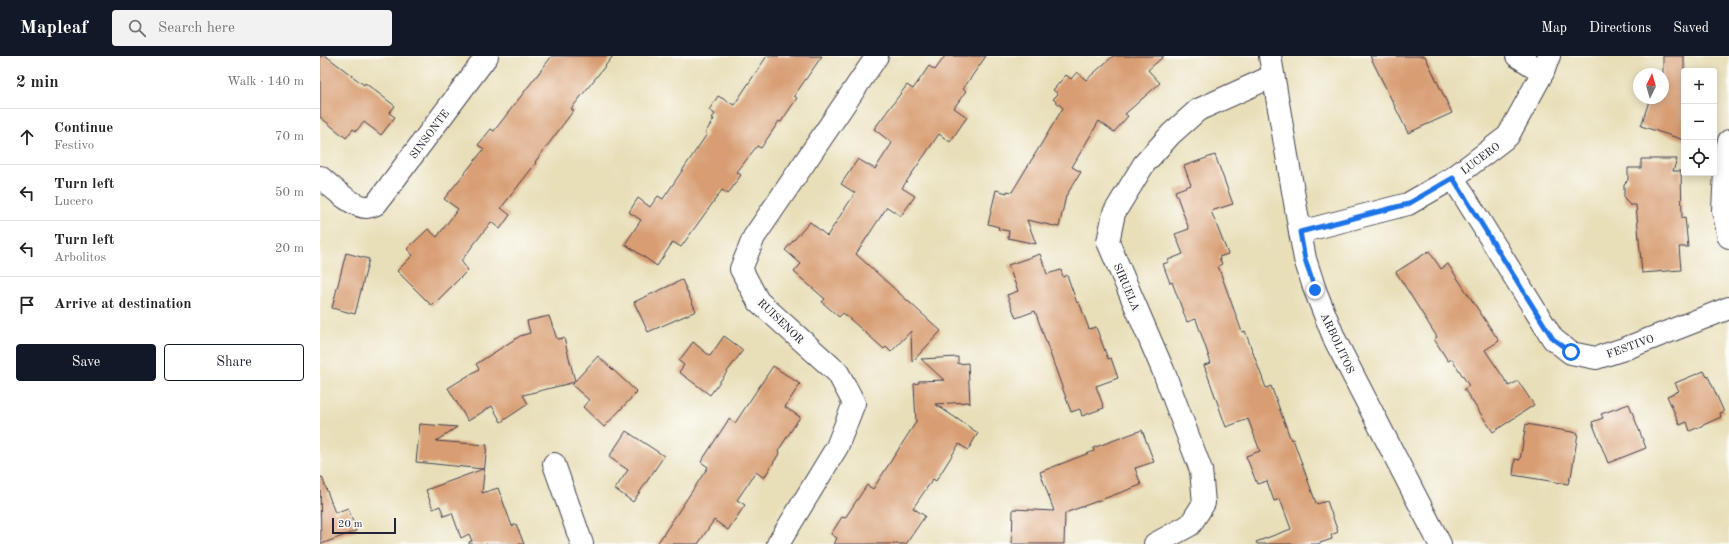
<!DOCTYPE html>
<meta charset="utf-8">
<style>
:root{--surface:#fff;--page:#f2f2f2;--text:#222;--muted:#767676;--line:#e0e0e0;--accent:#111827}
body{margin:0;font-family:"Old Standard TT",serif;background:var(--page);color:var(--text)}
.controls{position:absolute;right:12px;top:12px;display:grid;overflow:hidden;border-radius:4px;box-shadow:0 2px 10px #0003}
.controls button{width:36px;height:36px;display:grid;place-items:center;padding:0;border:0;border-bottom:1px solid var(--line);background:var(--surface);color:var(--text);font:20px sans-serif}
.compass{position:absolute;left:1313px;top:12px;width:36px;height:36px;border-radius:50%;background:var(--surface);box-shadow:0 2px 10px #0003;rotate:5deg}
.scale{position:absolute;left:12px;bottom:10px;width:64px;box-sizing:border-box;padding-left:4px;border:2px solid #22223b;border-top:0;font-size:11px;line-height:14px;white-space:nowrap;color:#22223b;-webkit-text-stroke:3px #fdfcf7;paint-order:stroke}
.stop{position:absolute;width:12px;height:12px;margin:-9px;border:3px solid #1a73e8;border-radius:50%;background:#fff}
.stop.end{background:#1a73e8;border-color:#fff;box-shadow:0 1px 4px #0008}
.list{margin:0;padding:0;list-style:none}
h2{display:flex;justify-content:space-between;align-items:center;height:52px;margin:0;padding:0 16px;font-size:17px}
h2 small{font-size:13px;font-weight:400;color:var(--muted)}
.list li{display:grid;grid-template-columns:26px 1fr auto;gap:12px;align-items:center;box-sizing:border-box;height:56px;padding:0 16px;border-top:1px solid var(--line)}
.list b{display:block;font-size:15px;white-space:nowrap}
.list p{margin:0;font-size:13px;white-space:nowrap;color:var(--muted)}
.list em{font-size:13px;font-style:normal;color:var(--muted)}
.actions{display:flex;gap:8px;padding:12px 16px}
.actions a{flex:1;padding:9px 0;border:1px solid var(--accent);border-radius:4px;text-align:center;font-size:14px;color:var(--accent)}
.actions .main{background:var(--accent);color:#fff}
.icon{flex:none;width:22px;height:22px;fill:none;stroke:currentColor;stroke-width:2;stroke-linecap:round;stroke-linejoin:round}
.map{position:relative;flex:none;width:1409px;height:488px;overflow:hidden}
header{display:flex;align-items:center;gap:24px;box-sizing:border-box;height:56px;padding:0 20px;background:var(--accent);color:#fff}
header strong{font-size:19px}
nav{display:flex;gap:22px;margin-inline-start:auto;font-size:14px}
.search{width:280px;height:36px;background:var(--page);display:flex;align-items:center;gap:10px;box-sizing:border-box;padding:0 14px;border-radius:4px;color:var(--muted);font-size:15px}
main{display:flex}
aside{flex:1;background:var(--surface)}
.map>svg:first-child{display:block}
.building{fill:#d89d72}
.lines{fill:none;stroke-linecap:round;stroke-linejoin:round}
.minor-casing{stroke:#403e4e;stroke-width:24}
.minor{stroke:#fff;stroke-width:22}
.route{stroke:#1a73e8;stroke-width:5}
.labels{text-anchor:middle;stroke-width:3;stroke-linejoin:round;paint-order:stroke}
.street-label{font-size:11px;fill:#22223b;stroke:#fdfcf7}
</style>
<header>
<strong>Mapleaf</strong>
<div class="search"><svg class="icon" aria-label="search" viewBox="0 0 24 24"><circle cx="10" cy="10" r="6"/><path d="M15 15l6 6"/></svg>Search here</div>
<nav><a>Map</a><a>Directions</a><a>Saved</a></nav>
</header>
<main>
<aside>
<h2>2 min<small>Walk · 140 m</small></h2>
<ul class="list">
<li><svg class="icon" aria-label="ahead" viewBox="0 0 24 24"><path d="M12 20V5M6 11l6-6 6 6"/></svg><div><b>Continue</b><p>Festivo</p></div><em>70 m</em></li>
<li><svg class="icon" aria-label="left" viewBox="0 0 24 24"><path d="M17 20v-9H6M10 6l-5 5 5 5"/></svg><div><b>Turn left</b><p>Lucero</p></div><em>50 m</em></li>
<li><svg class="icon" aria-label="left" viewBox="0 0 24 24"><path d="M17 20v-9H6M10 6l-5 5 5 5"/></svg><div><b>Turn left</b><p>Arbolitos</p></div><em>20 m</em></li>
<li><svg class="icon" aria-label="arrive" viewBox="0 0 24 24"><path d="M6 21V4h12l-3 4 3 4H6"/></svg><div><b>Arrive at destination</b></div></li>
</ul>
<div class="actions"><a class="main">Save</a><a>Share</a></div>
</aside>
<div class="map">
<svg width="1409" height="488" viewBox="0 0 1409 488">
<rect width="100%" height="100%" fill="#fdfcf7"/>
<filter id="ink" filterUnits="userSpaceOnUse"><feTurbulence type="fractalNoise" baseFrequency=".025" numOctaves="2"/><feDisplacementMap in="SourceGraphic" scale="8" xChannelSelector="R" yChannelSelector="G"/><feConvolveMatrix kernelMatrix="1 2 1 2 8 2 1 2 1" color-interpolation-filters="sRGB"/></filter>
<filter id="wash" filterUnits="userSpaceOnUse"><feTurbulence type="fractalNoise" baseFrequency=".012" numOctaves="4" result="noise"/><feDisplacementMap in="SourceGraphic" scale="16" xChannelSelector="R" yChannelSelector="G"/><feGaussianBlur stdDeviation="0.9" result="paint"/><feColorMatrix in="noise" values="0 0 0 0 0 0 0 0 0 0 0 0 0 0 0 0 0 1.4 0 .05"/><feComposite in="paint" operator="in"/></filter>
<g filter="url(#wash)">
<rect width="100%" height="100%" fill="#e8dfb9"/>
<g id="blocks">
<!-- building -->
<g class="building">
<polygon points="0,0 6,0 44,29 45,27 75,50 69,57 75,61 61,79 44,66 36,75 33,73 26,82 0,61"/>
<polygon points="232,0 293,0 251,53 254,54 215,106 216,107 181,152 190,159 180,173 171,166 141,205 148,214 112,250 77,215 93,199 87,193 108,173 117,181 138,153 124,143 164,93 158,89 171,73 174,75"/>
<polygon points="447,0 502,0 474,40 477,42 461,66 459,65 441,92 437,90 417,116 421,119 408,138 402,134 361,191 353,186 337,210 305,188 321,164 309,156 318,142 330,151 338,140 343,143 387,78 385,77 394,63 392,62 395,58 389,54 398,40 414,49"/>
<polygon points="625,0 666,0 643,33 646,35 634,52 647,61 630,86 619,78 582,132 595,140 581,160 567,151 536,198 621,275 592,306 591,275 571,296 566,291 564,293 523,257 519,261 502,246 505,243 474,216 481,208 465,194 490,166 507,180 535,137 521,128 538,103 555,113 572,87 554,73 587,29 593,33 609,10 615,14"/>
<polygon points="793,0 844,0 828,14 840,27 805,58 808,60 794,76 779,65 752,111 761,116 746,140 739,171 707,164 716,188 688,182 689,175 678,173 679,171 668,168 676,134 687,137 687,135 692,136 743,52 733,43 738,38 733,34 746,19 751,23 757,16 766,24"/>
<polygon points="1050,0 1105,0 1132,57 1088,77"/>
<polygon points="1343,0 1364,0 1364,84 1321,70 1330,42 1343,42"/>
<polygon points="895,99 913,148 891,155 908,198 899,201 902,208 898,210 922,276 925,275 946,332 951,330 971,384 973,383 996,447 997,448 1007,445 1018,476 1011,479 1012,483 997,488 937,488 936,486 971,473 960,443 954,445 947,425 937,428 926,400 940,395 928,363 906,371 884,309 891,307 876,263 867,266 852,226 850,227 843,208 849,206 848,204 863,198 855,178 869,173 855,135 871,129 864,110"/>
<polygon points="1321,103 1357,103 1353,115 1361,115 1362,162 1365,161 1368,191 1359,191 1361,214 1322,217 1316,149 1310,149 1304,143 1304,128 1308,124 1308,112 1321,112"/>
<polygon points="1109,195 1121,213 1128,208 1179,285 1165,294 1189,330 1198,325 1214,349 1173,376 1144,333 1149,330 1132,303 1128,305 1114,283 1117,281 1076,216"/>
<polygon points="26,197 49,203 35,258 12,252"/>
<polygon points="720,198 727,218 741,214 743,221 747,219 757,247 759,246 769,273 776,271 788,303 791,302 798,322 776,330 784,352 762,360 760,353 751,356 715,255 696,262 687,239 698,235 688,209"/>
<polygon points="362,224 376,255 328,276 314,246"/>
<polygon points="229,260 237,283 244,282 255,325 278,300 317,336 284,371 263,351 269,344 252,329 255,326 203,339 208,348 181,366 172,350 148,365 128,332 159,313 156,308 200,280 210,277 207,265"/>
<polygon points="404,280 423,294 390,339 359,316 364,309 359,305 373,286 390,300"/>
<polygon points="638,301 638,308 648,307 650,348 648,346 615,348 658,377 648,394 639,388 616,425 613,423 593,452 605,460 586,488 514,488 517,482 511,478 522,461 525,462 547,429 553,433 596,366 594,328 599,327 599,325 624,324 601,303"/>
<polygon points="453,310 480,328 465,351 480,361 458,395 460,396 444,422 436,416 417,444 425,449 408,474 394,464 378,488 337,488 388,411 381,406 409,363 415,367"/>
<polygon points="1384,315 1387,321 1388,320 1404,356 1400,357 1401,361 1370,375 1367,366 1360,369 1347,340 1359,335 1355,327"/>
<polygon points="1309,348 1326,392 1288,407 1272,366 1283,362 1281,358"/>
<polygon points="100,368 137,371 116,385 167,389 162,437 178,432 192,470 196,468 204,488 149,488 149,486 152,485 149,478 141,482 132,457 124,460 120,450 113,453 106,434 163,413 96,406"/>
<polygon points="1206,368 1258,377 1251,421 1250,421 1248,428 1193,419 1195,403 1200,404"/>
<polygon points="822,374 834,406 815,412 821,429 745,457 744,488 692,488 693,453 734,455 720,416 774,395 773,392"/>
<polygon points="306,375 344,400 313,446 295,433 308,414 289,401"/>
<polygon points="0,421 2,421 15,457 28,452 36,475 1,488"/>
</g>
</g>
</g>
<g filter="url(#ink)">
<use href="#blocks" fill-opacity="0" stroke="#403e4e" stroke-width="1"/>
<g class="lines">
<defs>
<g id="minor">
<polyline points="950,0 980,176 985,203 995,234 1015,284 1120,488"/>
<polyline points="1197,0 1223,16"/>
<polyline points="1409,85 1406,96 1403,154 1409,181"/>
<path d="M0 121C11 130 33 152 47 151 50 151 53 149 56 148L167 0"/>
<polyline points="1133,122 1233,283 1251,297 1276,302 1304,293 1409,252"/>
<polyline points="980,176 1088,148 1133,122 1188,80 1223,16 1229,0"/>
<polyline points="234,408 262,488"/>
<polyline points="458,488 517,391 534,347 518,317 438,245 421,213 434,181 557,0"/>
<polyline points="835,488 870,469 884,447 881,414 843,314 788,186 794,157 824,108 851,78 878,54 953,20"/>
</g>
</defs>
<!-- minor casing -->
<use href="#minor" class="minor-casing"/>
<!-- minor -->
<use href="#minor" class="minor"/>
</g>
</g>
<g class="lines" filter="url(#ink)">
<!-- route -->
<polyline class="route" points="995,234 985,203 980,176 1088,148 1133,122 1233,283 1251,296"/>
</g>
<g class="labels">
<!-- street labels -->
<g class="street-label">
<text transform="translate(109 78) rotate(-53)" y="4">SINSONTE</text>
<text transform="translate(1160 102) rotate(-37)" y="4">LUCERO</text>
<text transform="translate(807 231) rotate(67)" y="4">SIRUELA</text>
<text transform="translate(461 265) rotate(44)" y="4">RUISENOR</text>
<text transform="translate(1018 287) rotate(65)" y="4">ARBOLITOS</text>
<text transform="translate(1310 290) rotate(-20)" y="4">FESTIVO</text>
</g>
</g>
</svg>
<div class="controls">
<button>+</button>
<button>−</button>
<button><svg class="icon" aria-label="locate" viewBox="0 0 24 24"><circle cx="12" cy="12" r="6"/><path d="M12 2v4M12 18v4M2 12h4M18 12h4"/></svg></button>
</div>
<svg class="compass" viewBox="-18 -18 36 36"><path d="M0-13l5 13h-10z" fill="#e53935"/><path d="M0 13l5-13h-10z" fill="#767676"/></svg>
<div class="scale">20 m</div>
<div class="stop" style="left:1251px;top:296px"></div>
<div class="stop end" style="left:995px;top:234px"></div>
</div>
</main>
